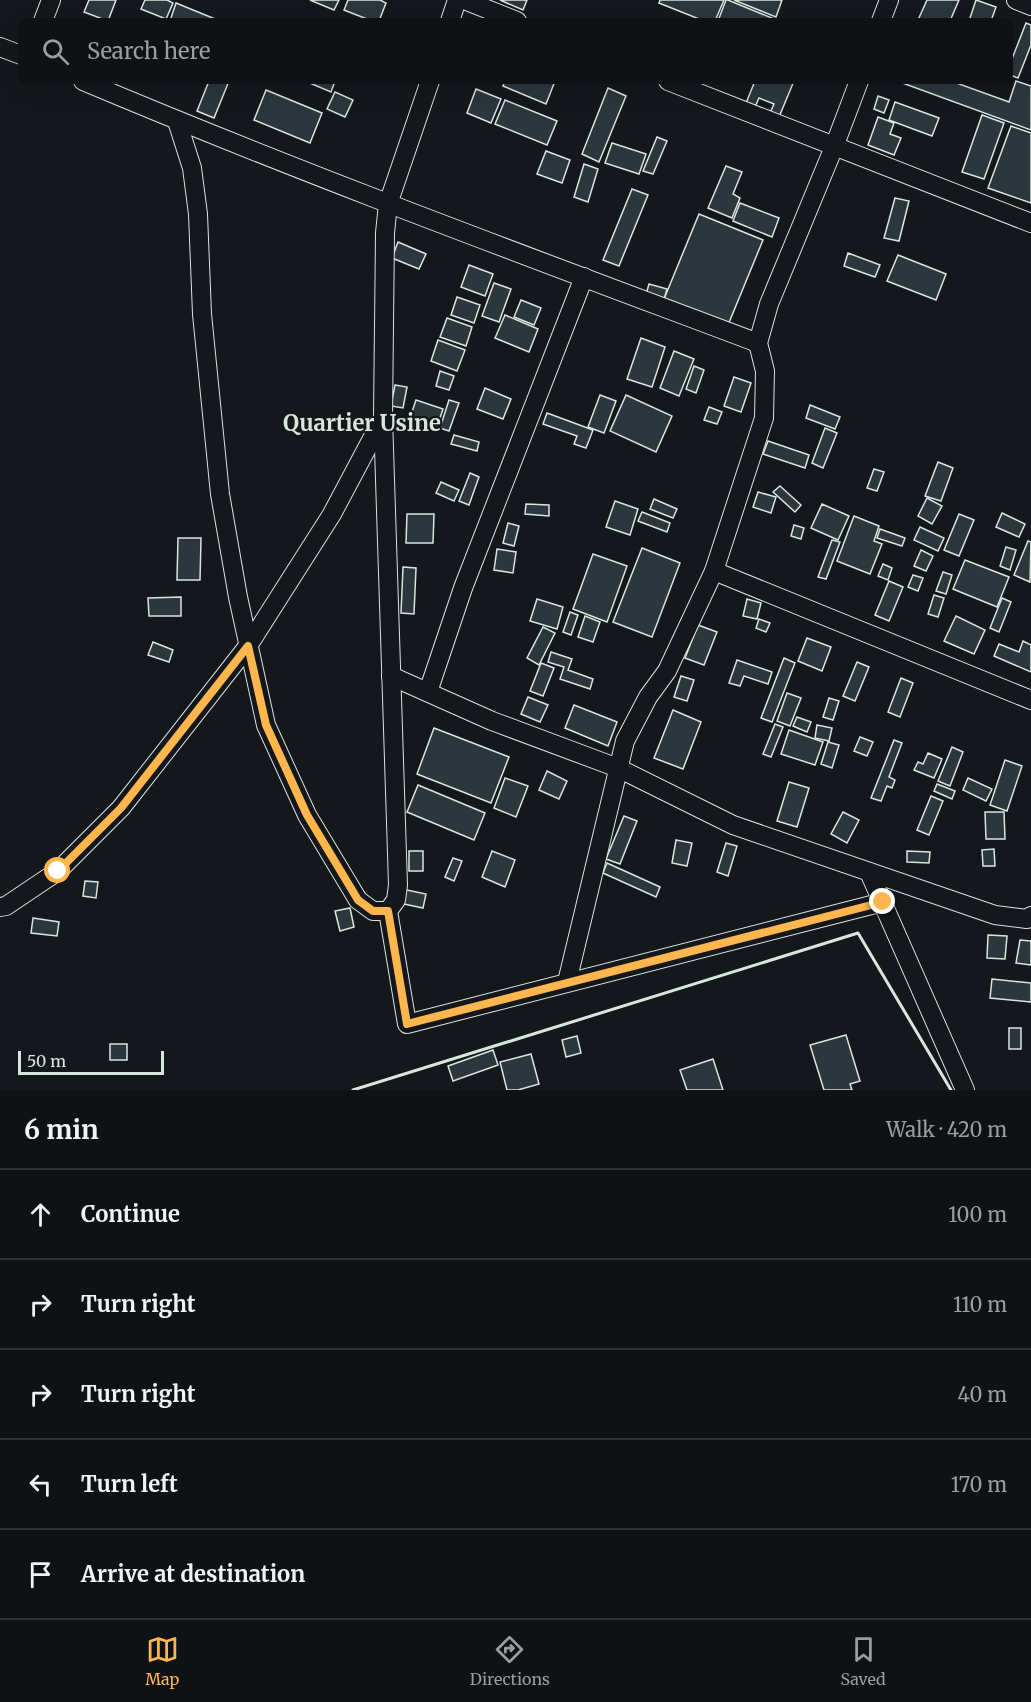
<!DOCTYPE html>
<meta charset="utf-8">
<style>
:root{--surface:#0f1215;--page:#1d2022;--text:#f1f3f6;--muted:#9b9ea0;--line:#2f3234;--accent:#ffb74d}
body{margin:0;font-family:Merriweather,serif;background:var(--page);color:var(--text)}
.scale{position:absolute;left:18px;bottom:15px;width:146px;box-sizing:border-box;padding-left:6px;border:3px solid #d8e6dc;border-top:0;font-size:16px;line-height:21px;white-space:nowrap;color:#d8e6dc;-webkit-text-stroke:4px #14181c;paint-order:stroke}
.stop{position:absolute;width:18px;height:18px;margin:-14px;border:4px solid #ffb74d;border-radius:50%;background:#fff}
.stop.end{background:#ffb74d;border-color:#fff;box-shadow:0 2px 6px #0008}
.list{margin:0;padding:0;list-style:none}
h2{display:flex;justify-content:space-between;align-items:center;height:78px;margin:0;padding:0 24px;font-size:26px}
h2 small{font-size:20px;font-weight:400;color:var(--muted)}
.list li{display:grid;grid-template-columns:39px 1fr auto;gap:18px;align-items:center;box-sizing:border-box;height:90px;padding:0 24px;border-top:2px solid var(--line)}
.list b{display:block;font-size:22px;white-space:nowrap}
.list em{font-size:20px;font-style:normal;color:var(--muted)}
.icon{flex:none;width:33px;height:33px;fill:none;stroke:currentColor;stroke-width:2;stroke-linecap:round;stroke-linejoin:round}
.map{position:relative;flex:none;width:1031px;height:1090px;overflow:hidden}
.search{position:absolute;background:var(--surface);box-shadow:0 6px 24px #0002;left:18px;right:18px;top:18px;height:66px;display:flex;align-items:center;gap:15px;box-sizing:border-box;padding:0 21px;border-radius:9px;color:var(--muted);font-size:22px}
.sheet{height:528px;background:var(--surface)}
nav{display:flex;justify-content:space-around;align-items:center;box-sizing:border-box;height:84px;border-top:2px solid var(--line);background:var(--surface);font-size:16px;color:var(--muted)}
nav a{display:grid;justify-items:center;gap:3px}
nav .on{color:var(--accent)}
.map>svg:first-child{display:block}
.building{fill:#2c363c;stroke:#d8e6dc;stroke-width:1.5}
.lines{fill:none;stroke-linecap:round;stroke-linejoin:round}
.street-casing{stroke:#d8e6dc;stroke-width:20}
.street{stroke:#14181c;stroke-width:18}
.wall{stroke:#d8e6dc;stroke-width:3}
.route{stroke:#ffb74d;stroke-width:8}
.labels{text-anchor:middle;stroke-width:4.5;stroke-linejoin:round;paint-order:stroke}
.neighbourhood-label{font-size:22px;font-weight:bold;fill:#d8e6dc;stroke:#14181c}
</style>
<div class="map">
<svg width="1031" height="1090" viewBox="0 0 1031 1090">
<rect width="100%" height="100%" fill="#14181c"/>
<!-- building -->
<g class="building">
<polygon points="89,0 116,0 108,21 84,12"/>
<polygon points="145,0 167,0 173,3 166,19 141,9"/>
<polygon points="310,0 339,0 334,10"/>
<polygon points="348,0 380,0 386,3 379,21 372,21 344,10"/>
<polygon points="500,0 527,0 523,10"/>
<polygon points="660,0 724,0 715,21 704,21 659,3"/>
<polygon points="726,0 728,0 779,21 718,21"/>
<polygon points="734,0 782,0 776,17"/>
<polygon points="927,0 959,0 950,21 921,21 918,20"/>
<polygon points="976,0 996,7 991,21 969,21"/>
<polygon points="176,3 220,21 170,21"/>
<polygon points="1026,23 1031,25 1031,45 1018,78 1010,75 1010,64"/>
<polygon points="209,81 229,81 214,118 197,111"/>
<polygon points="305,81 335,81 331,92"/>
<polygon points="505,81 555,81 546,104 503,86"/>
<polygon points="755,81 794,81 779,117 770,113 774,104 759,98 755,107 746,103"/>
<polygon points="897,81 951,81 1009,102 1016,81 1031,86 1031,130"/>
<polygon points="608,88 626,96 599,162 582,154"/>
<polygon points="476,89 501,99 491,123 467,113"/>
<polygon points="266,90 322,113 310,143 254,120"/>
<polygon points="335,92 353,100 345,117 327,109"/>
<polygon points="878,96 889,100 884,113 874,109"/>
<polygon points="505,100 557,121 547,145 495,124"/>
<polygon points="895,102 939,118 932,136 889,120"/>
<polygon points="982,115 1004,123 984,179 962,172"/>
<polygon points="878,117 894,123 890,134 901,138 894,155 868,145"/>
<polygon points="1011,126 1031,133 1031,203 988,188"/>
<polygon points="657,137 667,141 653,174 643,171"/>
<polygon points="612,143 646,154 639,174 605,163"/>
<polygon points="546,151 570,160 562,183 537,174"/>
<polygon points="584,164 598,169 588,202 574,197"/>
<polygon points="726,166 742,172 733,194 740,198 732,218 708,208"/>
<polygon points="632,189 648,195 619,266 603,260"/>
<polygon points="895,198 909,201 899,241 884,238"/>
<polygon points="740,203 779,218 772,237 733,221"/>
<polygon points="699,214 763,240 728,325 664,299"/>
<polygon points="398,242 426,254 419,269 392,258"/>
<polygon points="848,253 880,265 875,277 844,266"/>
<polygon points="898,255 946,274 936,300 887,281"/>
<polygon points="469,265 493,274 485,296 461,287"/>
<polygon points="494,283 511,289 499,322 482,316"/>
<polygon points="649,284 667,289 663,303 645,298"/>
<polygon points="457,297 480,305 474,323 451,315"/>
<polygon points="521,300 541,308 534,325 514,317"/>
<polygon points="505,315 538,329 529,352 495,338"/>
<polygon points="447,318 472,327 466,346 440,337"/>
<polygon points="641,338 665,347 652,387 627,379"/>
<polygon points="438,340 465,350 457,371 431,361"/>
<polygon points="674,351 694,359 679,396 660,388"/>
<polygon points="694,366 704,370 696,393 686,389"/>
<polygon points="440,371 454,376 449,390 436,386"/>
<polygon points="734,377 751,383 741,412 724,406"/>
<polygon points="395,385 407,387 403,408 391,406"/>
<polygon points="485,388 511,399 503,419 477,409"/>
<polygon points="600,395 616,401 604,433 588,427"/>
<polygon points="626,395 672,416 656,452 610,431"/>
<polygon points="416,400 443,409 436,430 409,421"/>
<polygon points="449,400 459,403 449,431 440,428"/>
<polygon points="810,405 840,417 835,429 806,418"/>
<polygon points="709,407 722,412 717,424 704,420"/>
<polygon points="547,413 593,430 586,448 574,444 577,436 543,424"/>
<polygon points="825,428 837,433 823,468 812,463"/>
<polygon points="454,435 479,442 477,451 451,444"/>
<polygon points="768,441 809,455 805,468 763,454"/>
<polygon points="938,462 953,468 941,501 925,496"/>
<polygon points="874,469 884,472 877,491 867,488"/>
<polygon points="470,473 479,477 469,505 459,501"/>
<polygon points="441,482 459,490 454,501 436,493"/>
<polygon points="780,486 801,505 795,512 773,492"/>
<polygon points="758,492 776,497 771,513 753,507"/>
<polygon points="927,498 942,506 932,524 918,516"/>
<polygon points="654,499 677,509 673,518 650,509"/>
<polygon points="615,501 638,509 630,535 606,527"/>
<polygon points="526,504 549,505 549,516 525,514"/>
<polygon points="822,504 849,516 838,540 811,528"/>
<polygon points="642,512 670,523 667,532 638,521"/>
<polygon points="1002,513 1025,524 1019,537 996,527"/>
<polygon points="407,514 434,514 433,543 406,543"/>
<polygon points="959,514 974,520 959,556 944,550"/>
<polygon points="854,516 879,526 874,541 882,544 870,574 837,561"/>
<polygon points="508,523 519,526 514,546 503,543"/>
<polygon points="794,525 804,528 801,539 791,536"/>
<polygon points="920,527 944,538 938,551 914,540"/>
<polygon points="880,529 905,538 902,546 877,538"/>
<polygon points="178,538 201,538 200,580 177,580"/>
<polygon points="832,540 840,542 826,579 818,577"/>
<polygon points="1028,541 1031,542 1030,582 1014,575"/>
<polygon points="1006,547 1016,550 1010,570 1000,566"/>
<polygon points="642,548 680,563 652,637 613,622"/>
<polygon points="497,549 516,552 513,573 494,570"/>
<polygon points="921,550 933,556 926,571 914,566"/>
<polygon points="593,554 627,566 607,622 573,609"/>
<polygon points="965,560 1009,577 997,607 953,589"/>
<polygon points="883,564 892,568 888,580 878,576"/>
<polygon points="403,567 416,568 414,614 401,613"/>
<polygon points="943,572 952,575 946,594 936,591"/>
<polygon points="913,575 923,578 918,591 908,587"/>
<polygon points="889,581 903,587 889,621 875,615"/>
<polygon points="934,595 944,598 938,617 928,614"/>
<polygon points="181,597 181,616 149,616 148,598"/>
<polygon points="1002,598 1011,602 999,632 990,628"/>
<polygon points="537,599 563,607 557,629 530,621"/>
<polygon points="747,599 761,603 757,619 743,616"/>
<polygon points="570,612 578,615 571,635 563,632"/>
<polygon points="585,616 600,622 593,642 578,637"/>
<polygon points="956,616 985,630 974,654 944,641"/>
<polygon points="759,619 770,623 766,632 756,628"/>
<polygon points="698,625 717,632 704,665 685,658"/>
<polygon points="543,627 555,633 539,665 527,658"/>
<polygon points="807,638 831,647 822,671 798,661"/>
<polygon points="1023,641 1031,645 1031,672 994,656 999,644 1019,652"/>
<polygon points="153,642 173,650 169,662 148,655"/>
<polygon points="551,652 572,659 568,670 593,679 590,689 560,679 564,667 548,662"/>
<polygon points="784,658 795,663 772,722 761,718"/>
<polygon points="737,660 772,672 768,684 744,676 740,686 729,683"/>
<polygon points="857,662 869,667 855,701 843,696"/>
<polygon points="541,663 554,668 543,696 530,691"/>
<polygon points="681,676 694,680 687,701 674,697"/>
<polygon points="901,678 913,683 900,717 888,712"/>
<polygon points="787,693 801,698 790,726 777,721"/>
<polygon points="528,697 548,705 540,722 521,714"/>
<polygon points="829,698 839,701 833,720 823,717"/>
<polygon points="574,705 617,722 608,746 565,728"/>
<polygon points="673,710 701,722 683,769 654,758"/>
<polygon points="797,717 811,722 807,732 793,726"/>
<polygon points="775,724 783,727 771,757 763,754"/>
<polygon points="817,725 832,728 829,741 815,738"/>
<polygon points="434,728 509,757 491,803 417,774"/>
<polygon points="789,730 823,742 815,765 781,754"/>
<polygon points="860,737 873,742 867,756 854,751"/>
<polygon points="894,740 902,743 889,777 895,780 892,788 887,786 881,801 871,798"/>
<polygon points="828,742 839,745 832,768 821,764"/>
<polygon points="952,747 963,752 950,786 938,781"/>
<polygon points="928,753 942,759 934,778 914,770 918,762 923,764"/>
<polygon points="1005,760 1022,766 1007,811 990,805"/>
<polygon points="547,771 567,781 559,799 539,790"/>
<polygon points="505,778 528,786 516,817 494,808"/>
<polygon points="968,778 992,789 986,801 963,790"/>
<polygon points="789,782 809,788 797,827 777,821"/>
<polygon points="937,784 955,791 952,799 934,791"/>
<polygon points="418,785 485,813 474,840 407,812"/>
<polygon points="931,796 943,801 929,835 917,830"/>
<polygon points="843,812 859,820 847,843 831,834"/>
<polygon points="985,812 1004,812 1005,839 986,839"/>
<polygon points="624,816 637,821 620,864 606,859"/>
<polygon points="676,840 692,843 687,866 672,863"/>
<polygon points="726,843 737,846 728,876 717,872"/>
<polygon points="994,849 995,866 983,866 982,850"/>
<rect x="409" y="851" width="14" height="20"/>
<polygon points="492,851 515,860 505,887 482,877"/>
<polygon points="907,851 930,852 929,863 907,862"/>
<polygon points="453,858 462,861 454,881 445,877"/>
<polygon points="607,863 660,887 656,897 603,873"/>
<polygon points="85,881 98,882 96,898 83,896"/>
<polygon points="402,889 426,894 423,908 399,903"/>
<polygon points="350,908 354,927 340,931 335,911"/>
<polygon points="33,918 59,922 57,936 31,933"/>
<polygon points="988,935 1007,936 1005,959 987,958"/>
<polygon points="1020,940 1031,941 1031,965 1016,963"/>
<polygon points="992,979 1031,983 1031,1002 990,998"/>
<rect x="1009" y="1028" width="12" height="21"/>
<polygon points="846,1035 860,1081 850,1084 852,1090 824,1090 810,1045"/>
<polygon points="577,1036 581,1053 566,1057 562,1040"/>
<rect x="110" y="1044" width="17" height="16"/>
<polygon points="493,1050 498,1065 453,1081 448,1066"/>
<polygon points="531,1054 539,1084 518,1090 507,1090 500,1062"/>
<polygon points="713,1059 723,1090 687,1090 680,1070"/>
</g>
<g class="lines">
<defs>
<g id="street">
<polyline points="464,0 517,21"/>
<polyline points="1016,0 1031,6"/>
<polyline points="43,21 51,0"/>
<polyline points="450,21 457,0"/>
<polyline points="881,21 889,0"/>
<polyline points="0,47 21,55"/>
<path d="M83 81C306 175 532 258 758 343"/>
<polyline points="430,81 388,204 385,233 383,417 398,885 396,900 388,911 407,1024 883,902"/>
<polyline points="668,81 1031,223"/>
<polyline points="177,121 192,168 198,214 202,314 220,494 238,597 266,725 307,815 358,900 373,911 388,911"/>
<polyline points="714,571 1031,700"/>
<polyline points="391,676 492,721 618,768 733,825 995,915 1027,919 1031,916"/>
<polyline points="428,692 463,588 584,277"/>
<polyline points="869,872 965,1090"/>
<polyline points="0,907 6,906 58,871 121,808 248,646 332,514 383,418"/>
<polyline points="567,982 625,741 648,697 667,671 714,571 764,418 765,371 758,343 769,304 834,147 859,81"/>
</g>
</defs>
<!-- street casing -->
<use href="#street" class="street-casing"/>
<!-- street -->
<use href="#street" class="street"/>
<!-- wall -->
<polyline class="wall" points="353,1090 858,933 951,1090"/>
</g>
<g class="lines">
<!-- route -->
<polyline class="route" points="58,871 121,808 248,646 266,725 307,815 358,900 373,911 388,911 407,1024 883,902"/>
</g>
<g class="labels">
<!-- neighbourhood labels -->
<g class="neighbourhood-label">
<text x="362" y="431">Quartier Usine</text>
</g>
</g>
</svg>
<div class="scale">50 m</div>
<div class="stop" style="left:58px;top:871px"></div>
<div class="stop end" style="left:883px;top:902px"></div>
<div class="search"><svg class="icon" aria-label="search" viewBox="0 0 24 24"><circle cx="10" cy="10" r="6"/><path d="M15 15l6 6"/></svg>Search here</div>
</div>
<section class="sheet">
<h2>6 min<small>Walk · 420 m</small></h2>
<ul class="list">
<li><svg class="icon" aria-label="ahead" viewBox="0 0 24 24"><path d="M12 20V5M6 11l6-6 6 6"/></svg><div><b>Continue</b></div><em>100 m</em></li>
<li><svg class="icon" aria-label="right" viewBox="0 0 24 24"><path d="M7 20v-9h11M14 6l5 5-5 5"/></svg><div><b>Turn right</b></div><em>110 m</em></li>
<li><svg class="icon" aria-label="right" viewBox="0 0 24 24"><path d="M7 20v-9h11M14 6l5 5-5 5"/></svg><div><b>Turn right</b></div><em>40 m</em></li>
<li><svg class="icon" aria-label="left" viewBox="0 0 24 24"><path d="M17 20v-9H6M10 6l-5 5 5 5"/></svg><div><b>Turn left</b></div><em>170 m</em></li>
<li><svg class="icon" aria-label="arrive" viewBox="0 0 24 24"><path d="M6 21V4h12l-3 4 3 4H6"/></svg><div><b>Arrive at destination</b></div></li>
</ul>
</section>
<nav>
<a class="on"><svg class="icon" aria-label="map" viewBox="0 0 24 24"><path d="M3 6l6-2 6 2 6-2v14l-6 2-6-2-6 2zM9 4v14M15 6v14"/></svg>Map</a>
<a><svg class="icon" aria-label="directions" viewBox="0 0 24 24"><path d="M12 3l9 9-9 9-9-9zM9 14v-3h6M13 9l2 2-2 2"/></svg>Directions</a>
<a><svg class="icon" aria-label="saved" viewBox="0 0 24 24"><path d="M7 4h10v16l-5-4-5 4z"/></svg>Saved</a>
</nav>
